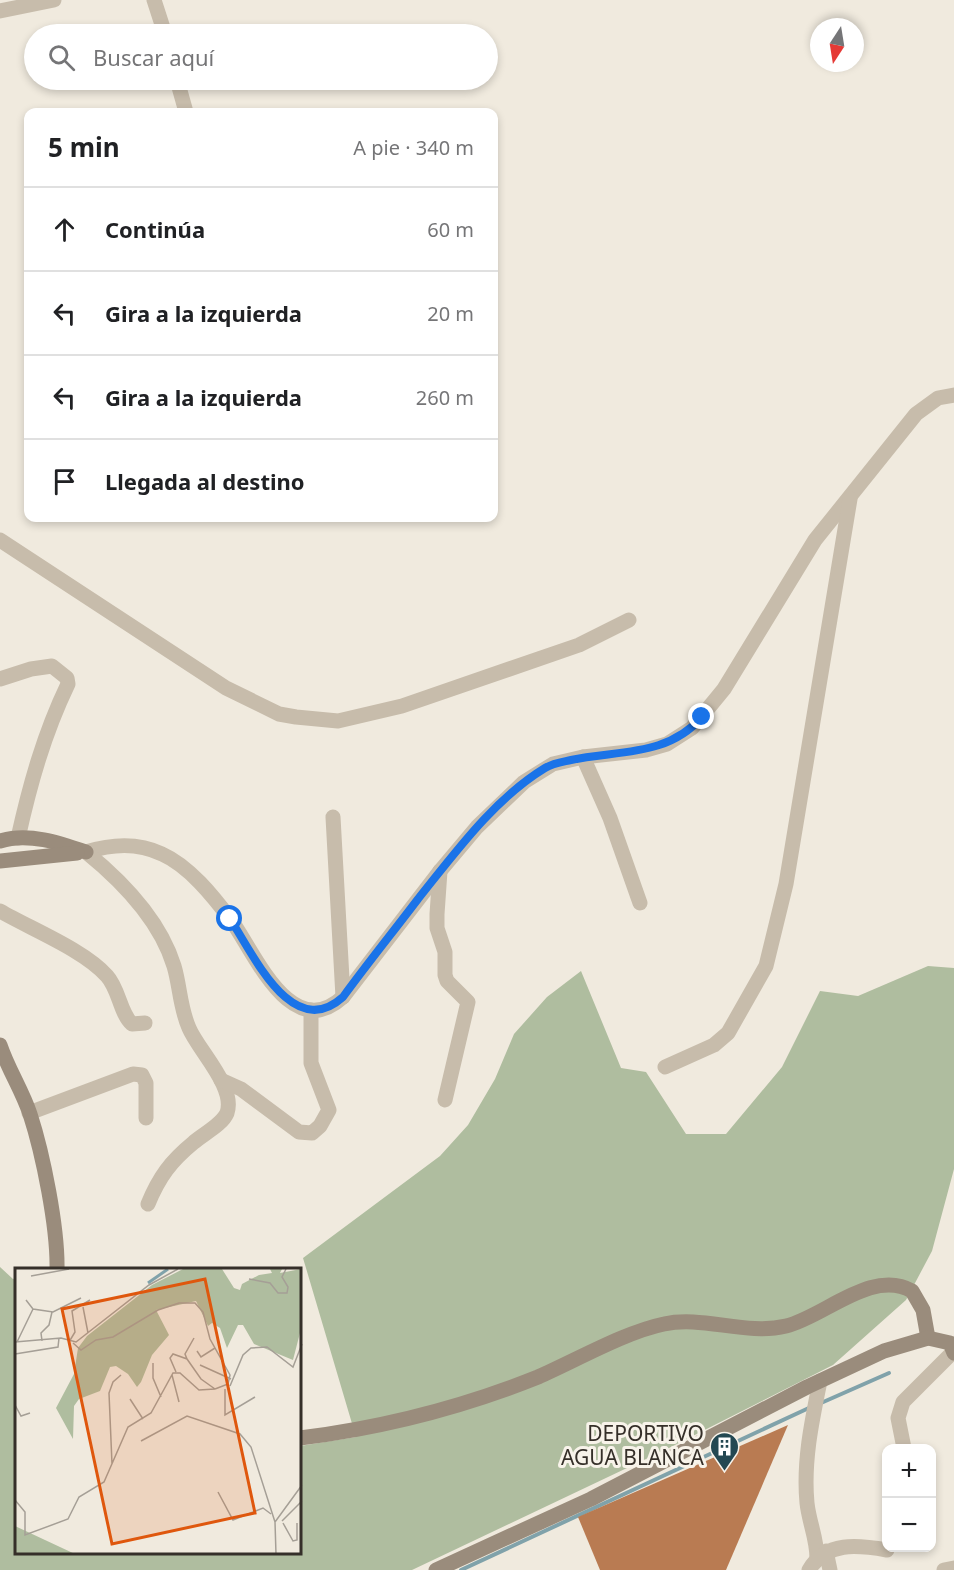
<!DOCTYPE html>
<html lang="es">
<meta charset="utf-8">
<style>
:root{--surface:#fff;--page:#f2f2f2;--text:#202124;--muted:#757577;--line:#e0e0e0}
body{margin:0;font-family:"Noto Sans",sans-serif;background:var(--page);color:var(--text)}
.controls{position:absolute;right:18px;bottom:18px;display:grid;overflow:hidden;border-radius:12px;box-shadow:0 3px 9px #0003}
.controls button{width:54px;height:54px;display:grid;place-items:center;padding:0;border:0;border-bottom:2px solid var(--line);background:var(--surface);color:var(--text);font:30px sans-serif}
.compass{position:absolute;left:810px;top:18px;width:54px;height:54px;border-radius:50%;background:var(--surface);box-shadow:0 3px 9px #0003;rotate:192deg}
.stop{position:absolute;width:18px;height:18px;margin:-14px;border:4px solid #1a73e8;border-radius:50%;background:#fff}
.stop.end{background:#1a73e8;border-color:#fff;box-shadow:0 2px 6px #0008}
.list{margin:0;padding:0;list-style:none}
h2{display:flex;justify-content:space-between;align-items:center;height:78px;margin:0;padding:0 24px;font-size:26px}
h2 small{font-size:20px;font-weight:400;color:var(--muted)}
.list li{display:grid;grid-template-columns:39px 1fr auto;gap:18px;align-items:center;box-sizing:border-box;height:84px;padding:0 24px;border-top:2px solid var(--line)}
.list b{display:block;font-size:22px;white-space:nowrap}
.list em{font-size:20px;font-style:normal;color:var(--muted)}
.icon{flex:none;width:33px;height:33px;fill:none;stroke:currentColor;stroke-width:2;stroke-linecap:round;stroke-linejoin:round}
.map{position:relative;flex:none;width:954px;height:1570px;overflow:hidden}
.search{position:absolute;background:var(--surface);box-shadow:0 3px 9px #0003;left:24px;top:24px;width:474px;height:66px;display:flex;align-items:center;gap:15px;box-sizing:border-box;padding:0 21px;border-radius:33px;color:var(--muted);font-size:22px}
.panel{position:absolute;background:var(--surface);box-shadow:0 3px 9px #0003;left:24px;top:108px;width:474px;height:414px;border-radius:12px}
.map>svg:first-child{display:block}
.green{fill:#afbd9f}
.lines{fill:none;stroke-linecap:round;stroke-linejoin:round}
.stream{stroke:#80a2aa;stroke-width:4}
.building{fill:#b97b52}
.street{stroke:#c7bcab;stroke-width:15}
.secondary{stroke:#9a8c7c;stroke-width:15}
.route{stroke:#1a73e8;stroke-width:8}
.labels{text-anchor:middle;stroke-width:6;stroke-linejoin:round;paint-order:stroke}
.poi-label{font-size:21px;fill:#352f29;stroke:#f8f3ea;text-anchor:end}
.inset-river{fill:none;stroke:#80a2aa;stroke-width:3}
.inset-road{fill:none;stroke:#a59f96;stroke-width:1.5}
.view{fill:#df570d;fill-opacity:0.15;stroke:#df570d;stroke-width:3}
.inset-edge{fill:none;stroke:#352f29;stroke-width:3}
</style>
<div class="map">
<svg width="954" height="1570" viewBox="0 0 954 1570">
<rect width="100%" height="100%" fill="#f0eade"/>
<!-- green -->
<polygon class="green" points="928,966 954,968 954,1169 932,1251 906,1300 833,1365 667,1449 412,1570 0,1570 0,1267 13,1279 16,1278 16,1554 300,1554 300,1446 356,1437 303,1258 440,1156 468,1125 495,1079 514,1034 547,997 581,971 621,1068 646,1072 686,1134 726,1134 782,1067 820,991 858,996"/>
<g class="lines">
<!-- stream -->
<g class="stream">
<polyline points="821,1403 889,1373"/>
<polyline points="461,1570 811,1407"/>
</g>
</g>
<!-- building -->
<polygon class="building" points="788,1425 726,1570 600,1570 578,1517"/>
<g class="lines">
<!-- street -->
<g class="street">
<polyline points="154,0 165,34"/>
<polyline points="0,11 54,0"/>
<polyline points="177,80 186,112"/>
<polyline points="0,540 226,688 279,714 296,717 338,721 402,706 579,645 629,620"/>
<path d="M0 679 31 669 52 666 67 678 68 684C44 734 30 784 18 838"/>
<polyline points="583,757 610,818 640,903"/>
<polyline points="333,817 343,997"/>
<path d="M86 852C112 844 137 842 162 854 189 866 213 896 231 920 255 953 291 1044 343 997L440 871 477 827 524 782 553 764 583 757 646 750 667 744 692 728 724 689 815 540 916 414 938 398 954 395"/>
<path d="M86 852C123 882 160 920 174 966 180 986 180 1008 189 1028 198 1050 236 1087 227 1113 222 1125 203 1134 193 1143 171 1161 159 1177 148 1204"/>
<polyline points="440,871 437,914 437,928 445,952 445,975 447,981 468,1002 445,1100"/>
<path d="M0 911C31 929 84 950 107 976 119 989 120 1013 132 1024L145 1023"/>
<polyline points="665,1067 714,1045 728,1033 766,966 786,884 850,499"/>
<polyline points="221,1080 241,1089 299,1132 312,1133 320,1126 329,1110 311,1063 311,1010"/>
<polyline points="29,1113 133,1074 142,1075 146,1083 146,1118"/>
<polyline points="904,1448 898,1418 903,1402 953,1352"/>
<polyline points="826,1551 830,1570"/>
<path d="M817 1558C817 1539 809 1522 807 1503 803 1462 812 1420 820 1381"/>
<path d="M809 1570C826 1541 858 1545 887 1550V1548"/>
<polyline points="944,1570 954,1568"/>
</g>
<!-- secondary -->
<g class="secondary">
<path d="M0 841C28 832 60 843 86 852"/>
<polyline points="0,861 77,853"/>
<path d="M0 1045C8 1069 22 1090 30 1114 43 1154 58 1228 57 1270"/>
<path d="M300 1438C380 1428 463 1407 538 1377 575 1361 625 1332 664 1324 703 1315 745 1336 786 1326 824 1317 872 1268 912 1291L923 1310 928 1338"/>
<polyline points="436,1570 591,1499 807,1387 884,1351 928,1338 950,1343 954,1353"/>
</g>
</g>
<g class="lines">
<!-- route -->
<path class="route" d="M230 919C253 953 292 1043 343 997 367 964 393 932 418 899 455 853 494 799 545 768 553 763 562 762 571 760 618 750 667 757 702 717"/>
</g>
<!-- icons -->
<defs>
<symbol id="building-pin" viewBox="-11 -11 22 30"><path d="M0 17L-7.5 6A9.5 9.5 0 1 1 7.5 6Z" fill="#234852" stroke="#f8f3ea"/><path d="M-4-6H4V6H1V3H-1V6H-4ZM-2.5-4.3h1.7v1.8h-1.7ZM.8-4.3h1.7v1.8H.8ZM-2.5-1h1.7V.8h-1.7ZM.8-1h1.7V.8H.8Z" fill="#fff"/></symbol>
</defs>
<g fill-rule="evenodd">
<use href="#building-pin" x="708" y="1430" width="33" height="45"/>
</g>
<g class="labels">
<!-- poi labels -->
<g class="poi-label">
<text x="704" y="1441">DEPORTIVO<tspan x="704" dy="24">AGUA BLANCA</tspan></text>
</g>
</g>
<!-- overview -->
<g transform="translate(15 1268)">
<rect width="286" height="286" fill="#f0eade"/>
<path d="M168 1H207L219 20 225 22 227 16 244 7 257 5 255 1H267L265 5 286 1V61L278 92 239 76 228 57H223L212 80 205 60 197 55 193 58 181 33 141 42 154 67 137 87 126 114 122 119 113 106 101 98 95 99 85 123 64 131 59 138 58 171 41 140 59 106 63 80 72 68 137 17ZM0 258 60 286H0Z" fill="#afbd9f"/>
<path class="inset-river" d="M133 15 153 1"/>
<path class="inset-road" d="M16 8 54 1M234 11 255 15 263 25H272L273 19 267 9 271 1M11 32 18 41 38 44 66 30M68 39 73 65M27 73 26 65 34 57 37 44M0 74 46 70 61 74 134 17 163 1M2 74 18 41M54 74 60 64 57 43 75 32M58 75 66 82 81 72 98 69 143 42 164 35H180L188 44 195 71 215 107 213 116 200 121M182 83 186 89 200 80M0 86 43 79 44 70M172 91 170 86 179 70M138 95V110L146 129M185 97 216 111M161 104 155 90 158 86 172 91 186 111 200 121M157 107 164 134M215 118 228 87 236 80 252 79 278 99 287 76M210 121V147L240 129M115 131 128 151M0 137 6 148 15 145M126 173 172 148 225 166 236 179 260 254M97 196 94 125 98 114 106 107M203 224 218 252 248 240 256 246M0 232 10 244V267L53 251 64 229 89 214 113 159 136 145 158 105H165L184 122 200 121M267 253 287 233M268 255 278 273 282 272V255M261 286 260 254 287 217"/>
<path class="view" d="M190 11 240 245 97 276 47 41Z"/>
<rect width="286" height="286" class="inset-edge"/>
</g>
</svg>
<div class="controls">
<button>+</button>
<button>−</button>
</div>
<svg class="compass" viewBox="-18 -18 36 36"><path d="M0-13l5 13h-10z" fill="#e53935"/><path d="M0 13l5-13h-10z" fill="#757577"/></svg>
<div class="stop" style="left:230px;top:919px"></div>
<div class="stop end" style="left:702px;top:717px"></div>
<div class="search"><svg class="icon" aria-label="search" viewBox="0 0 24 24"><circle cx="10" cy="10" r="6"/><path d="M15 15l6 6"/></svg>Buscar aquí</div>
<section class="panel">
<h2>5 min<small>A pie · 340 m</small></h2>
<ul class="list">
<li><svg class="icon" aria-label="ahead" viewBox="0 0 24 24"><path d="M12 20V5M6 11l6-6 6 6"/></svg><div><b>Continúa</b></div><em>60 m</em></li>
<li><svg class="icon" aria-label="left" viewBox="0 0 24 24"><path d="M17 20v-9H6M10 6l-5 5 5 5"/></svg><div><b>Gira a la izquierda</b></div><em>20 m</em></li>
<li><svg class="icon" aria-label="left" viewBox="0 0 24 24"><path d="M17 20v-9H6M10 6l-5 5 5 5"/></svg><div><b>Gira a la izquierda</b></div><em>260 m</em></li>
<li><svg class="icon" aria-label="arrive" viewBox="0 0 24 24"><path d="M6 21V4h12l-3 4 3 4H6"/></svg><div><b>Llegada al destino</b></div></li>
</ul>
</section>
</div>
